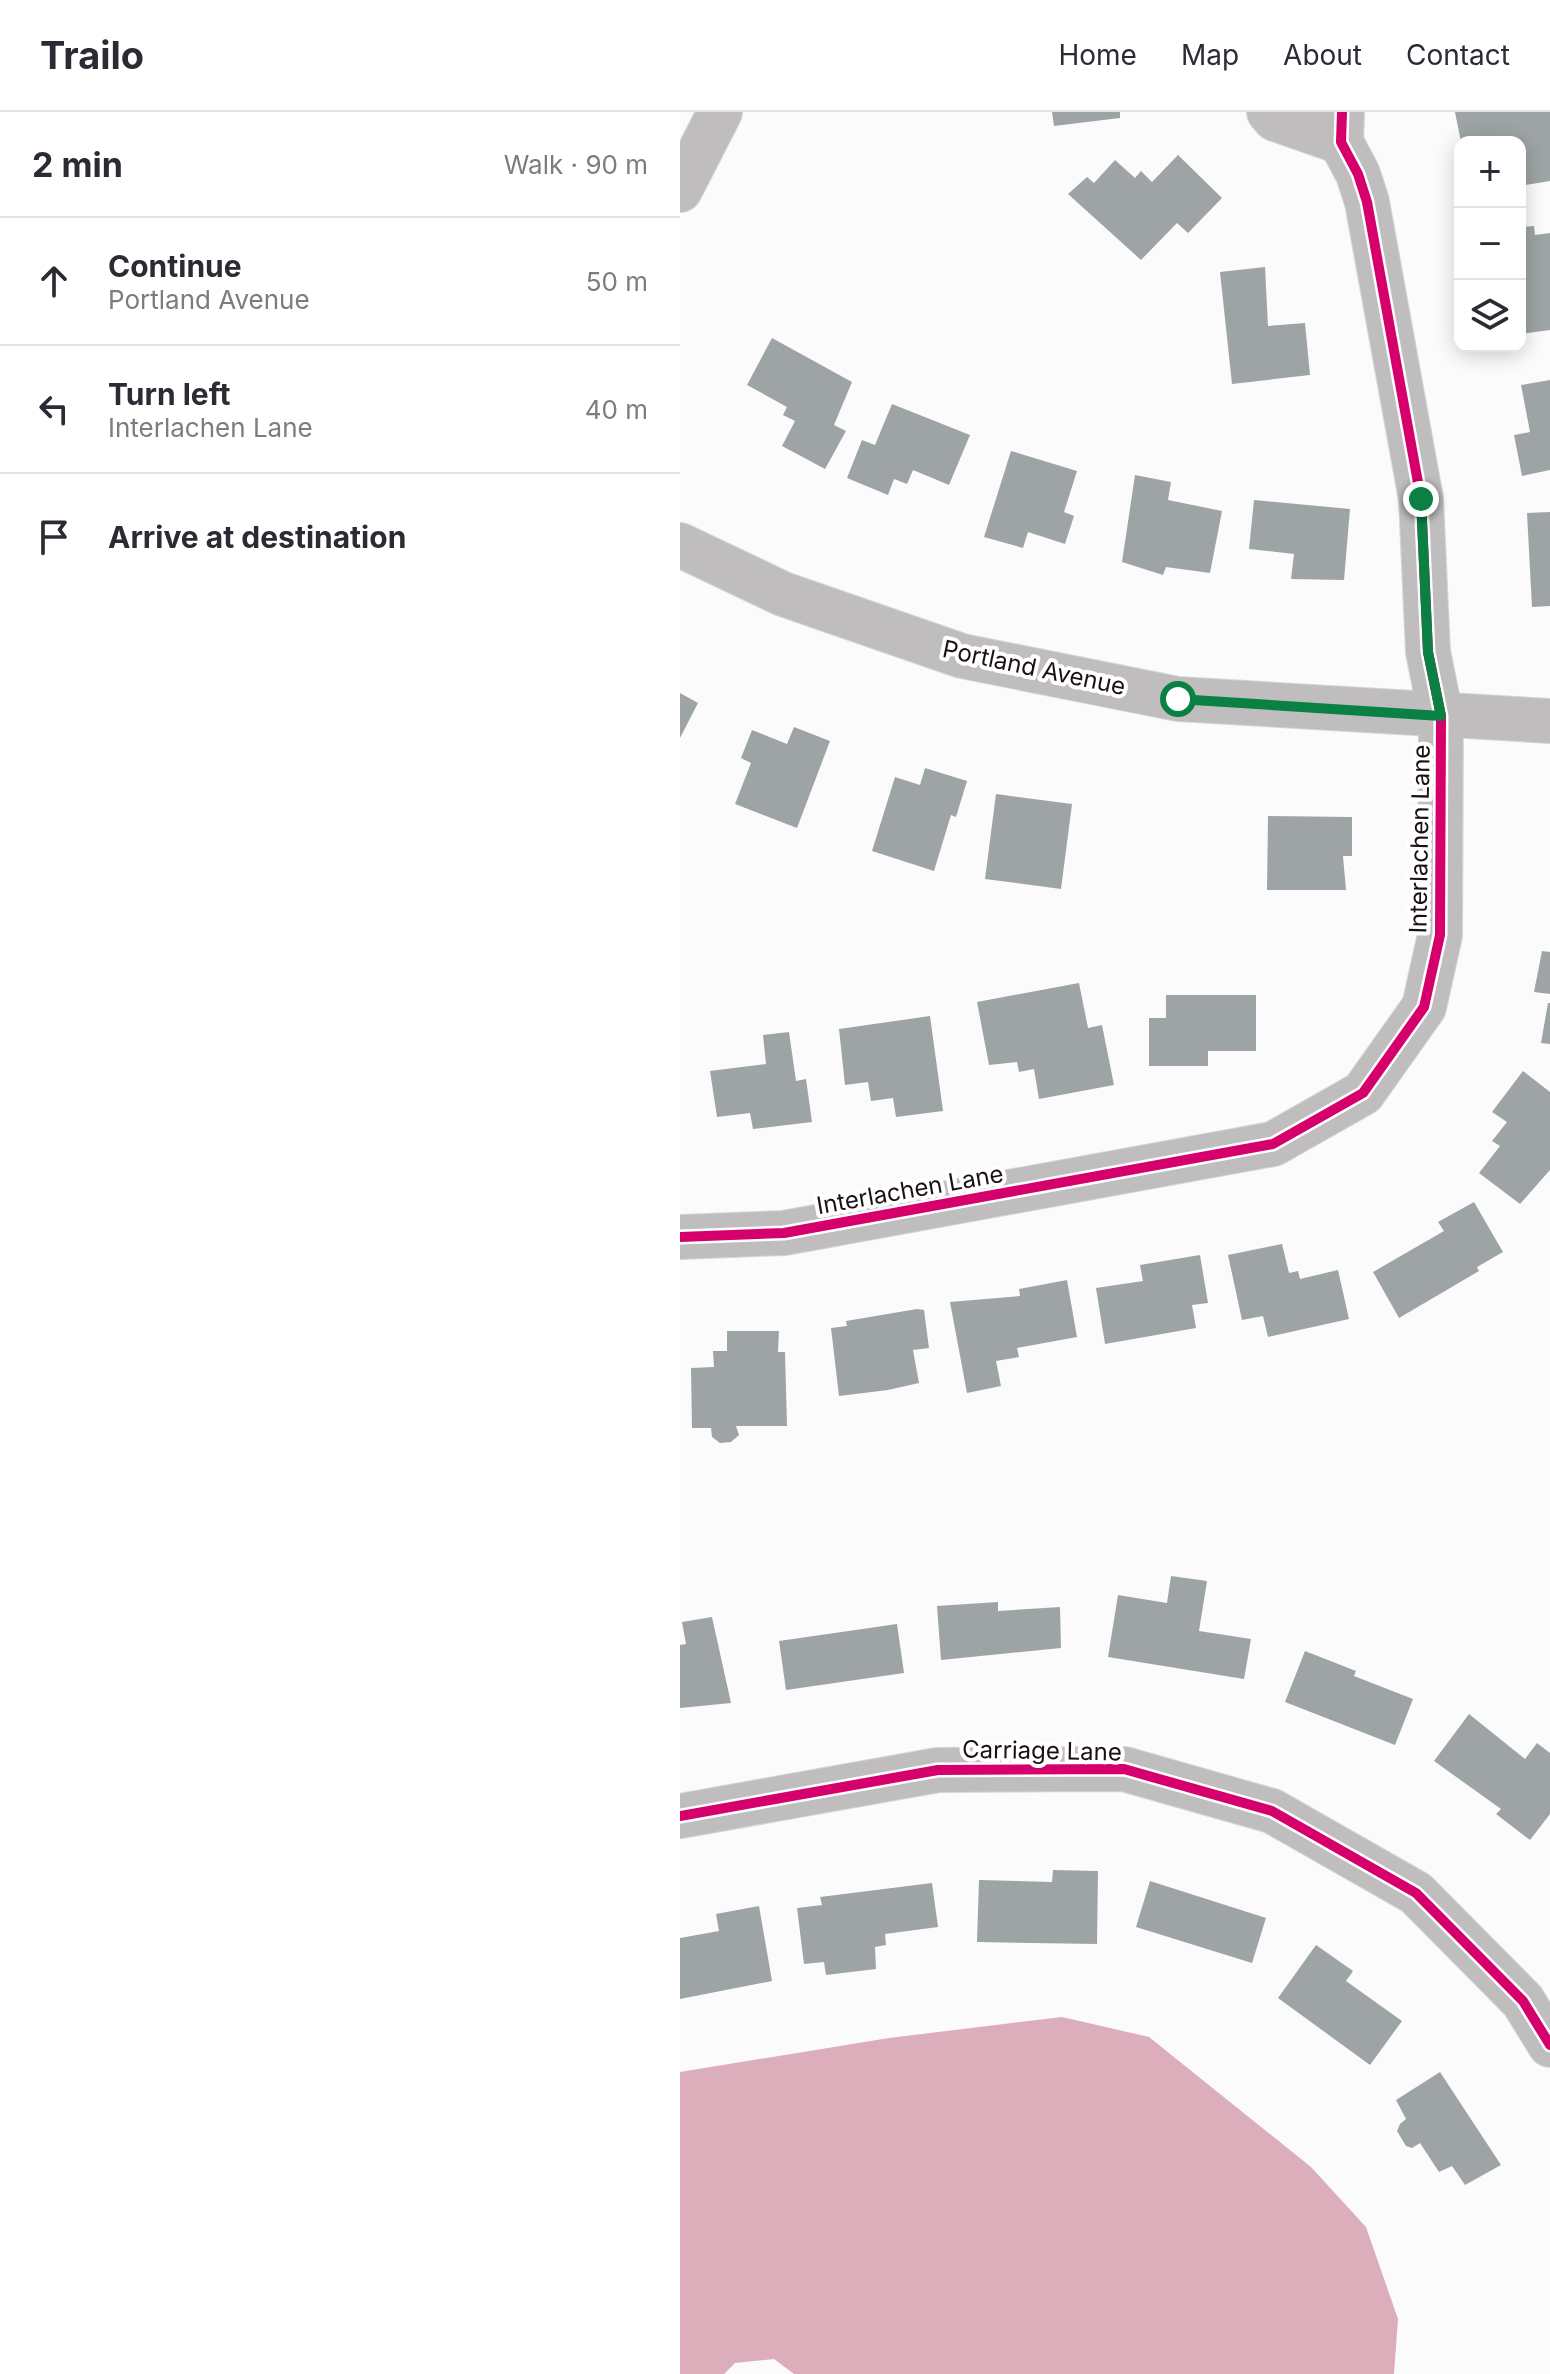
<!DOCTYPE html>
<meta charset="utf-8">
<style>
:root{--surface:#fff;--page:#f7f7f7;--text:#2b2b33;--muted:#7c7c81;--line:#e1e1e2}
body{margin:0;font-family:Inter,sans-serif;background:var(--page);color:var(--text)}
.controls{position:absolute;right:24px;top:24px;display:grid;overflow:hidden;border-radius:16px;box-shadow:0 4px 20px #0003}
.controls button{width:72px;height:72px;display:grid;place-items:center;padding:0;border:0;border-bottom:2px solid var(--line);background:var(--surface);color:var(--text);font:40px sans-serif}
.stop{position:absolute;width:24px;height:24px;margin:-18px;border:6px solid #0b8043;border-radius:50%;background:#fff}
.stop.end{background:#0b8043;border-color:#fff;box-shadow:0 2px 8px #0008}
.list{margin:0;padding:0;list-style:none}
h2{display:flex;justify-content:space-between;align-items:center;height:104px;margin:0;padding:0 32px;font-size:34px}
h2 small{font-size:26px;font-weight:400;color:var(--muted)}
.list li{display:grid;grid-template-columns:52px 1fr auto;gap:24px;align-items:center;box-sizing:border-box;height:128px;padding:0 32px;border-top:2px solid var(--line)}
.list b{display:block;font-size:30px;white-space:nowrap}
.list p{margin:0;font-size:26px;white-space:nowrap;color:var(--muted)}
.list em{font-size:26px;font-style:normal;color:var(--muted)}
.icon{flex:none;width:44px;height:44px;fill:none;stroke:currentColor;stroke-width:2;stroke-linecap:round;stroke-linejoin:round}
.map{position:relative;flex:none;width:870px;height:2262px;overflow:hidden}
header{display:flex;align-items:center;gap:48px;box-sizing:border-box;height:112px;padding:0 40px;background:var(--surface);border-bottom:2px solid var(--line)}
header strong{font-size:38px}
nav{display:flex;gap:44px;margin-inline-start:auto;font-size:28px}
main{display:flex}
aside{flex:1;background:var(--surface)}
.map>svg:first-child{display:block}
.water{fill:#dcadbb}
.building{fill:#9ea4a5}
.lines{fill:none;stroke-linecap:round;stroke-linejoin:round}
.minor-casing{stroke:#d7d6d6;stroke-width:46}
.tertiary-casing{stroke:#d7d6d6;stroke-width:46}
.minor{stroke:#c0bdbe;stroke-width:44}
.tertiary{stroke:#c0bdbe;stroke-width:44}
.cycleway-casing{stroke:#fff;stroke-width:15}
.cycleway{stroke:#d6006c;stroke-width:10}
.route{stroke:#0b8043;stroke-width:10}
.labels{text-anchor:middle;stroke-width:8;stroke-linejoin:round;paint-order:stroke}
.street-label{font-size:24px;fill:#1b1114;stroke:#fff}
</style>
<header>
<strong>Trailo</strong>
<nav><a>Home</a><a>Map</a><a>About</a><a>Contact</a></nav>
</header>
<main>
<aside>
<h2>2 min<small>Walk · 90 m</small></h2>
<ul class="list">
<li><svg class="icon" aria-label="ahead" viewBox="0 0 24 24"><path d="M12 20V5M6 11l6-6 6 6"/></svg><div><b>Continue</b><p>Portland Avenue</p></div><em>50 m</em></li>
<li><svg class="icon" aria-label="left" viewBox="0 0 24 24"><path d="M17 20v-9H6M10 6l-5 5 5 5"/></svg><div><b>Turn left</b><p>Interlachen Lane</p></div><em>40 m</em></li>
<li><svg class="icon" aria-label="arrive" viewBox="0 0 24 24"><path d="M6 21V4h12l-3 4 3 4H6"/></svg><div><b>Arrive at destination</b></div></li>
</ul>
</aside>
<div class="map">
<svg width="870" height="2262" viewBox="0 0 870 2262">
<rect width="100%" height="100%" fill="#fbfbfb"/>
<!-- water -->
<polygon class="water" points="382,1905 469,1925 631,2055 686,2115 718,2207 714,2262 114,2262 94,2247 55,2251 44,2262 0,2262 0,1960 209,1926"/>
<!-- building -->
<g class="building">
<polygon points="372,0 440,0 440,6 374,14"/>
<polygon points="775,0 870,0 870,69 840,74 840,30 817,30 816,28 781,30"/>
<polygon points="498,43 542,86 508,121 497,111 461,148 388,82 407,65 414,71 435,48 455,66 461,59 472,70"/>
<polygon points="854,114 855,123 870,121 870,218 840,222 840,115"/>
<polygon points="585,155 588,214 625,211 630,263 552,272 540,160"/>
<polygon points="92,226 172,270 154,313 166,319 145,357 102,334 115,309 103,303 107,295 67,273"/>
<polygon points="870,268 870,358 842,364 834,323 850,320 841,273"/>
<polygon points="212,292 290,323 269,373 233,358 227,372 214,367 208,383 167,366 182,328 195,333"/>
<polygon points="331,339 397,359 384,400 394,404 385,432 348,420 343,436 304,425"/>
<polygon points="455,363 491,370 488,388 542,399 530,461 486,455 483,463 442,450"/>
<polygon points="574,388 670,397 664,468 611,467 614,442 569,437"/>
<polygon points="870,400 870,494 852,495 847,401"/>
<polygon points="0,581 18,591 0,626"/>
<polygon points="114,615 150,629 117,716 55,692 71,651 61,646 72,618 107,632"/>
<polygon points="245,656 287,669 276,705 271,703 254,759 192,739 215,665 240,673"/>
<polygon points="316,682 392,692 381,777 305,767"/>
<polygon points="588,704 672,705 672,744 663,744 666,778 587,778"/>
<polygon points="862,839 870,840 870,882 854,880"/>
<polygon points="399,871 408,916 422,913 434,973 359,987 354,957 339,960 337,950 309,953 297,890"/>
<polygon points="486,883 576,883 576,939 528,939 528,954 469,954 469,906 486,906"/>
<polygon points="868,891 870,891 870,932 861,931"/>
<polygon points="250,904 263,999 216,1005 213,986 191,989 188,970 165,973 159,917"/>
<polygon points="109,920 116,969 126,967 132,1010 73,1017 70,1001 37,1005 30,959 86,952 83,923"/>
<polygon points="843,959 870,980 870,1058 840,1092 799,1061 820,1034 812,1029 827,1010 812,1000"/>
<polygon points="794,1090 823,1140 797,1155 799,1159 719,1206 693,1160 764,1119 758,1110"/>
<polygon points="602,1132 609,1161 618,1159 620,1167 658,1158 669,1207 588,1225 583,1204 562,1208 548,1143"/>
<polygon points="520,1143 528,1191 512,1193 516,1216 425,1232 416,1176 463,1169 460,1153"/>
<polygon points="387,1168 397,1225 337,1236 339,1245 316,1249 321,1274 287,1281 270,1190 340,1184 339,1177"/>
<polygon points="237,1197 244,1198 249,1236 233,1238 239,1271 208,1278 159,1284 151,1216 167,1214 166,1209"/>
<polygon points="47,1219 99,1219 98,1240 105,1240 107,1314 56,1314 59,1323 51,1330 40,1331 32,1325 31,1316 12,1316 11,1256 34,1255 33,1239 47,1239"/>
<polygon points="491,1464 527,1469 519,1519 571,1527 564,1567 428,1545 438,1483 487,1491"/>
<polygon points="318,1490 318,1499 380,1495 381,1536 261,1548 257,1494"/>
<polygon points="32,1505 51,1591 0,1596 0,1533 6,1532 2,1510"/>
<polygon points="217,1512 224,1561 106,1578 99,1529"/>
<polygon points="625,1539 676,1559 674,1564 733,1587 715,1633 605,1590"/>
<polygon points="789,1602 845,1647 857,1631 870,1641 870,1702 850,1728 816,1702 821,1697 754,1649"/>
<polygon points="373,1758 418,1759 417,1832 297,1830 299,1768 372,1770"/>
<polygon points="470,1769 586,1806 572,1851 456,1815"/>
<polygon points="252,1771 258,1815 205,1822 206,1833 195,1835 196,1857 146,1863 144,1850 124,1852 117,1796 142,1793 140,1785"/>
<polygon points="79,1794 92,1869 0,1887 0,1826 39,1819 36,1802"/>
<polygon points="636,1833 673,1859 666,1869 722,1909 690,1953 598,1886"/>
<polygon points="760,1960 821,2053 785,2073 772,2054 759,2060 740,2031 732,2036 726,2034 717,2019 720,2012 726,2007 716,1988"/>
</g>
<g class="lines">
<defs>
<g id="minor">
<polyline points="589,0 595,7 661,30"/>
<polyline points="0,1125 104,1121 593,1032 683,981 744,895 760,823 761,604 748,540 741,387 687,90 678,62 661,30 662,0"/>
<polyline points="0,1704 258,1658 444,1657 592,1699 736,1781 843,1889 870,1933"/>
</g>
<g id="tertiary">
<polyline points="0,78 40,0"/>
<polyline points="0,433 103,482 282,544 498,587 870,609"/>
</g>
</defs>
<!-- minor casing -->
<use href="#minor" class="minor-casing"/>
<!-- tertiary casing -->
<use href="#tertiary" class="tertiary-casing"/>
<!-- minor -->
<use href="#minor" class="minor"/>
<!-- tertiary -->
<use href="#tertiary" class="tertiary"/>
<defs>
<g id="cycleway">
<polyline points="0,1125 104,1121 593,1032 683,981 744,895 760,823 761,604 748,540 741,387 687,90 678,62 661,30 662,0"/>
<polyline points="0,1704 258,1658 444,1657 592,1699 736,1781 843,1889 870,1933"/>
</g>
</defs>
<!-- cycleway casing -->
<use href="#cycleway" class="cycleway-casing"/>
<!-- cycleway -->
<use href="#cycleway" class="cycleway"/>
</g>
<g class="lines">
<!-- route -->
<polyline class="route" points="498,587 761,604 748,540 741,387"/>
</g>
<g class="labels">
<!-- street labels -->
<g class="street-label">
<text transform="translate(354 556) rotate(12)" y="8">Portland Avenue</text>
<text transform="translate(740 727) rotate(-89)" y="8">Interlachen Lane</text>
<text transform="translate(230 1078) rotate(-10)" y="8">Interlachen Lane</text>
<text transform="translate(362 1639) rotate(1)" y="8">Carriage Lane</text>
</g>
</g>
</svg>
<div class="controls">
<button>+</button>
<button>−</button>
<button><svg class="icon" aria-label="layers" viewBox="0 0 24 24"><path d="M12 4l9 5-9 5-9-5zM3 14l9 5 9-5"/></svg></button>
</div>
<div class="stop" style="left:498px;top:587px"></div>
<div class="stop end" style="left:741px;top:387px"></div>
</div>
</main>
